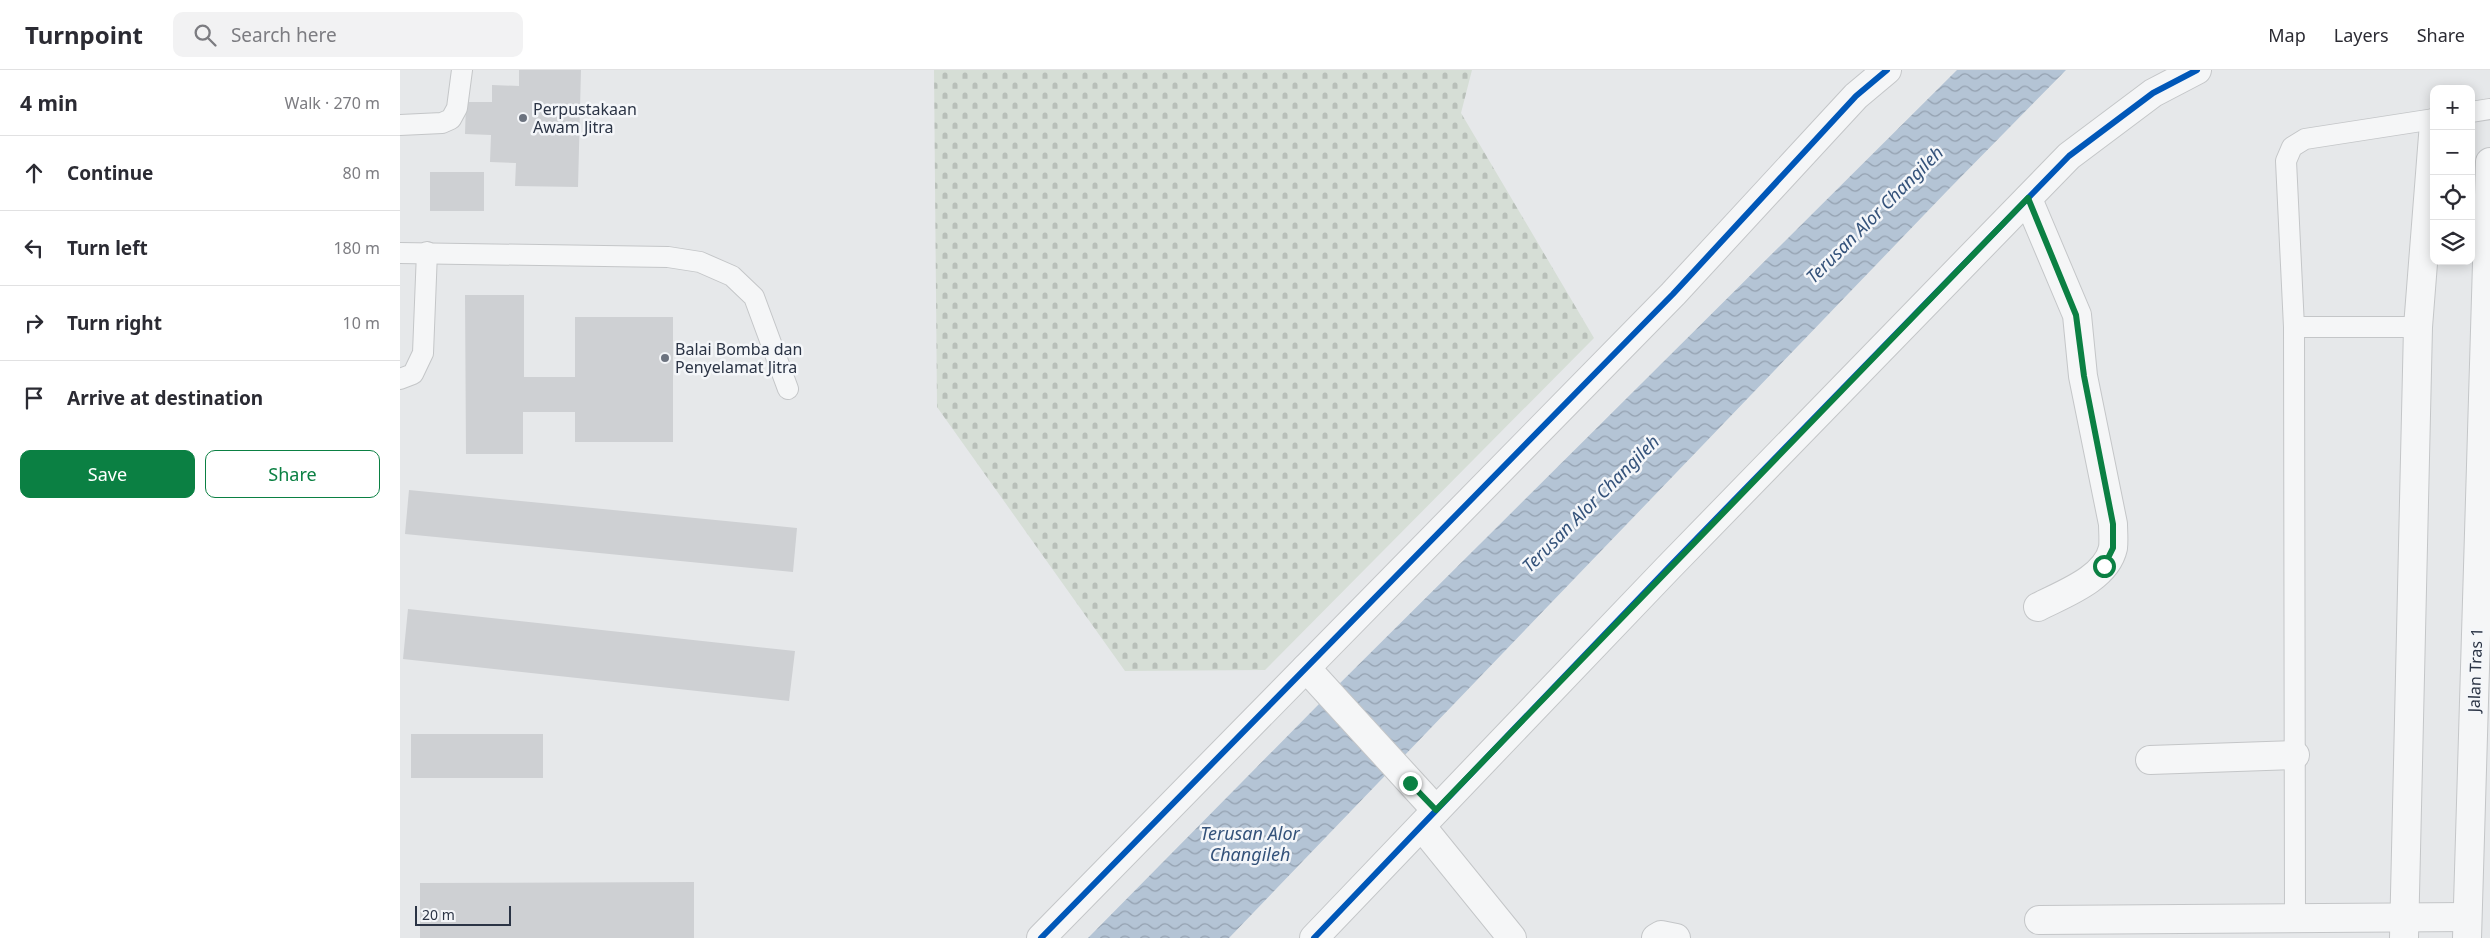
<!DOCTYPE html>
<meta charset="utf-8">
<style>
:root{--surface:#fff;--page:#f2f2f3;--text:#2b2b33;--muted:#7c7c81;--line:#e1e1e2;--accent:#0b8043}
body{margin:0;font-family:"Noto Sans",sans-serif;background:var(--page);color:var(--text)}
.controls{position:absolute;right:15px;top:15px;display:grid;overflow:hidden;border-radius:10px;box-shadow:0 2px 12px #0003}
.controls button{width:45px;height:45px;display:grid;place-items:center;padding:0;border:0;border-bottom:1px solid var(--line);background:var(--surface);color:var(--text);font:25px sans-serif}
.scale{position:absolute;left:15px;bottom:12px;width:96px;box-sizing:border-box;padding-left:5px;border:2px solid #2b3445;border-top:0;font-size:14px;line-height:18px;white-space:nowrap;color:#2b3445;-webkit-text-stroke:4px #f4f6f9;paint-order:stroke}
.stop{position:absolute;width:15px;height:15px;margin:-11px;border:4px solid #0b8043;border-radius:50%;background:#fff}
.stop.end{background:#0b8043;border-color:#fff;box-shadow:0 1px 5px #0008}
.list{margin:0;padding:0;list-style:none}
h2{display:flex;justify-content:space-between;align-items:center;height:65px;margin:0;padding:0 20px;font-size:21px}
h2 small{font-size:16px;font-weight:400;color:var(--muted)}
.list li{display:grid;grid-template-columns:32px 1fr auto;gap:15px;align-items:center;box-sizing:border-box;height:75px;padding:0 20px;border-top:1px solid var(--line)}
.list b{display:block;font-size:19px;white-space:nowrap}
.list em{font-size:16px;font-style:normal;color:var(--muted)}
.actions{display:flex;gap:10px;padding:15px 20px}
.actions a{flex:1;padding:11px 0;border:1px solid var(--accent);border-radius:10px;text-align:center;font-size:18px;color:var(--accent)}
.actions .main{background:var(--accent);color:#fff}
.icon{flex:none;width:28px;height:28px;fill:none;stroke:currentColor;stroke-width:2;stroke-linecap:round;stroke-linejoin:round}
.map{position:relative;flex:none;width:2090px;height:868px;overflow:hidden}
header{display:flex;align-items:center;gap:30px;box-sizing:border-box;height:70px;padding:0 25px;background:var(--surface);border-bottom:1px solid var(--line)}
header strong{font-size:24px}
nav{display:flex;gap:28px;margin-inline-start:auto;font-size:18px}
.search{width:350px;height:45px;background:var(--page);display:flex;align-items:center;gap:12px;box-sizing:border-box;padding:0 18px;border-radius:10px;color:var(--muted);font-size:19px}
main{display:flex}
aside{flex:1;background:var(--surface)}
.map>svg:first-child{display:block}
.cemetery{fill:url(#cemetery-stones)}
.water{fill:url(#water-waves)}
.building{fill:#ced0d3}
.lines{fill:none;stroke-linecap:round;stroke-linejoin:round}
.service-casing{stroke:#c4c6c8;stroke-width:22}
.minor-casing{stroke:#c4c6c8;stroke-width:30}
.tertiary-casing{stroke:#c4c6c8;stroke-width:30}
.service{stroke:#f5f6f7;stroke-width:20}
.minor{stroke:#f5f6f7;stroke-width:28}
.tertiary{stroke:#f5f6f7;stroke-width:28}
.cycleway-casing{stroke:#f4f6f9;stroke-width:9}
.cycleway{stroke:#0057b8;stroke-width:6}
.route{stroke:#0b8043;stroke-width:6}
.poi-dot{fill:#6c737f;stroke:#f4f6f9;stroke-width:2}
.labels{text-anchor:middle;stroke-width:5;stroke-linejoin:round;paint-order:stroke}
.poi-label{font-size:16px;fill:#2b3445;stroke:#f4f6f9;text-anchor:start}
.street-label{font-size:16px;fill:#2b3445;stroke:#f4f6f9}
.water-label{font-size:18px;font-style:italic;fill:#34527a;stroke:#f4f6f9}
</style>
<header>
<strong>Turnpoint</strong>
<div class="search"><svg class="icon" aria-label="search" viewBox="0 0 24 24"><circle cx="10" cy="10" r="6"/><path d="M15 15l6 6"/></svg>Search here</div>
<nav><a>Map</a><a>Layers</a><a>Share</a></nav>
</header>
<main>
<aside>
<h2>4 min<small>Walk · 270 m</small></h2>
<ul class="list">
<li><svg class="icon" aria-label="ahead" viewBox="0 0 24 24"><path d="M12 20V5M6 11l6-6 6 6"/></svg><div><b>Continue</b></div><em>80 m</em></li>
<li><svg class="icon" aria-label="left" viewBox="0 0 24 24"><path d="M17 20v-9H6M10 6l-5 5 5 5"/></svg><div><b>Turn left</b></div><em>180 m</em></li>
<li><svg class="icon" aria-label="right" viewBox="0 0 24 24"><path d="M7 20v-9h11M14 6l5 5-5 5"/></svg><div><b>Turn right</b></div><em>10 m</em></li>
<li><svg class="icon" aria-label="arrive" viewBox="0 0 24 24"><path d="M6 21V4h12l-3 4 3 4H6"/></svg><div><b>Arrive at destination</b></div></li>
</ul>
<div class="actions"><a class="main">Save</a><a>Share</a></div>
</aside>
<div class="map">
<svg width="2090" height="868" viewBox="0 0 2090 868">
<defs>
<pattern id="cemetery-stones" width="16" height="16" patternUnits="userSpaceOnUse" patternTransform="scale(1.25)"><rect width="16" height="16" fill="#d6ded6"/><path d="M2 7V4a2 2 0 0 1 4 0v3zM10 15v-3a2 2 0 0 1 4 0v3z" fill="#b8bfb9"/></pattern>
<pattern id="water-waves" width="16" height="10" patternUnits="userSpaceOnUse" patternTransform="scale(1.25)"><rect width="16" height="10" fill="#b4c4d5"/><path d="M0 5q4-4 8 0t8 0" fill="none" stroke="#93a0af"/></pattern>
</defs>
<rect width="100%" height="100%" fill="#e6e8ea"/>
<!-- cemetery -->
<polygon class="cemetery" points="534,0 1072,0 1061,43 1194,268 865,600 725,601 537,337"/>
<!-- water -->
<polygon class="water" points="1557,0 1666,0 1548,120 829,868 688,868 920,633"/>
<!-- building -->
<g class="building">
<polygon points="119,0 181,0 178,117 115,116 116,93 90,92 91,65 65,64 66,32 92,32 92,15 119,16"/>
<rect x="30" y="102" width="54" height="39"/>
<polygon points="65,225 124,225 124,307 175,307 175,247 273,247 273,372 175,372 175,342 123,342 123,384 66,384"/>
<polygon points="9,420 397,458 393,502 5,464"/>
<polygon points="8,539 395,581 389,631 3,589"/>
<rect x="11" y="664" width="132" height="44"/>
<polygon points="294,812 294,868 20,868 20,813"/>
</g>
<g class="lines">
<defs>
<g id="service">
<polyline points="2071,42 2090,39"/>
<polyline points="0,55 42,53 51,49 57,38 62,0"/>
<polyline points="0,183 268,187 300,192 332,206 354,227 388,319"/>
<polyline points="1894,257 2018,257"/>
<polyline points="0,309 13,304 23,283 27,182"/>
<polyline points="1895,848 1894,257 1886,91 1892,77 1905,69 2034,49"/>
</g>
<g id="minor">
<path d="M1628 129 1677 245 1683 306 1713 454C1713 461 1714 470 1713 478 1706 509 1663 524 1638 537"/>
<polyline points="906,598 1036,740"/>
<polyline points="1750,690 1895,685"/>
<polyline points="1022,757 1112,868"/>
<polyline points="1639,850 2067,847"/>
<polyline points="641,868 1273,224 1456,26 1487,0"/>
<polyline points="1256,868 1261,865 1276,868"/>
<polyline points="2004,868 2018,257 2034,53"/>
<polyline points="2067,868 2090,92"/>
</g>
<polyline id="tertiary" points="914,868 1268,498 1669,86 1753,23 1797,0"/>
</defs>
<!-- service casing -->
<use href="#service" class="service-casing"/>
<!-- minor casing -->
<use href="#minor" class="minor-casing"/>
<!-- tertiary casing -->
<use href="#tertiary" class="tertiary-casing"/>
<!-- service -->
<use href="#service" class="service"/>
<!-- minor -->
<use href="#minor" class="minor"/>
<!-- tertiary -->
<use href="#tertiary" class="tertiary"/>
<defs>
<g id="cycleway">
<polyline points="641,868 1273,224 1456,26 1487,0"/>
<polyline points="914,868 1268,498 1669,86 1753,23 1797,0"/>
</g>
</defs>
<!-- cycleway casing -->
<use href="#cycleway" class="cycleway-casing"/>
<!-- cycleway -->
<use href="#cycleway" class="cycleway"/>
</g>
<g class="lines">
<!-- route -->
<polyline class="route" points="1010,713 1036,740 1628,128 1676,245 1684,306 1713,454 1713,478 1704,496"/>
</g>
<!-- markers -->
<g class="poi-dot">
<circle cx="123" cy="48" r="5"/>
<circle cx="265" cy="288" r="5"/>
</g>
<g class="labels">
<!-- poi labels -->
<g class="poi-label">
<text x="133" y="45">Perpustakaan<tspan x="133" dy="18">Awam Jitra</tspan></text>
<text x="275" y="285">Balai Bomba dan<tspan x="275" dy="18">Penyelamat Jitra</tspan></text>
</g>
<!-- street labels -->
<g class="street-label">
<text transform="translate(2075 600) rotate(-88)" y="6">Jalan Tras 1</text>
</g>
<!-- water labels -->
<g class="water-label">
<text transform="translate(1475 145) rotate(-45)" y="6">Terusan Alor Changileh</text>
<text transform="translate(1191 434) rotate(-45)" y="6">Terusan Alor Changileh</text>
<text x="850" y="770">Terusan Alor<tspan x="850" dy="21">Changileh</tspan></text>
</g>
</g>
</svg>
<div class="controls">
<button>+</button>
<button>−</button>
<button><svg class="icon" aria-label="locate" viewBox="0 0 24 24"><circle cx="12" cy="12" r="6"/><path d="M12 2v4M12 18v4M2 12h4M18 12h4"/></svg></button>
<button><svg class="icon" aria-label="layers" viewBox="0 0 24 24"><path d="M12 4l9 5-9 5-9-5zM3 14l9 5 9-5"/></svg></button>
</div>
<div class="scale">20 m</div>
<div class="stop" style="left:1704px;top:496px"></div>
<div class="stop end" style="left:1010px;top:713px"></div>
</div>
</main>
